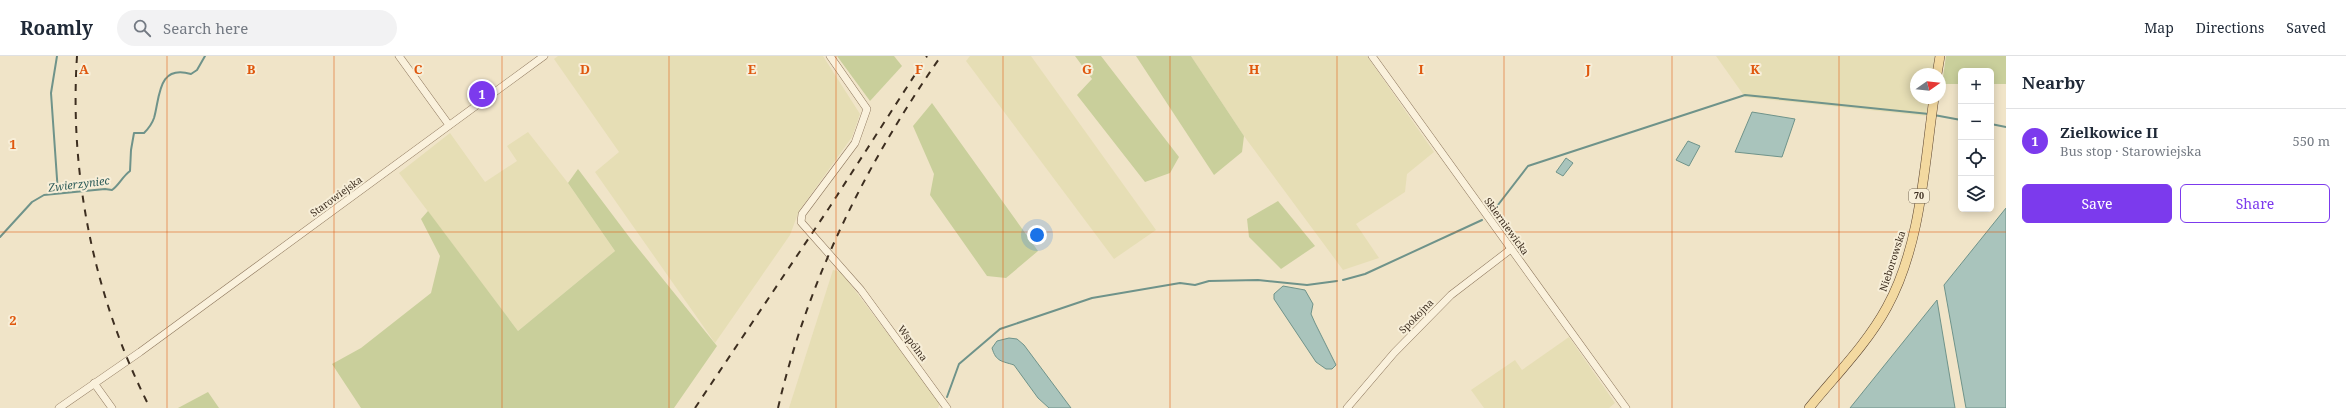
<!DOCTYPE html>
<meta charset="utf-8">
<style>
:root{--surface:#fff;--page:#f2f2f3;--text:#1f2937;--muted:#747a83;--line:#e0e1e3;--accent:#7c3aed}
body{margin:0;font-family:"Noto Serif",serif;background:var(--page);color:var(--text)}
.controls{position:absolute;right:12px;top:12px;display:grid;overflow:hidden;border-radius:6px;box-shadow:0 2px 10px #0003}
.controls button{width:36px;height:36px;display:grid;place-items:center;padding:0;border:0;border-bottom:1px solid var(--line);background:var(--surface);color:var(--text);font:20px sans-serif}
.compass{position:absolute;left:1910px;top:12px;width:36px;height:36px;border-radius:50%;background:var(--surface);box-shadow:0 2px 10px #0003;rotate:76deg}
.you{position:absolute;left:1037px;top:179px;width:14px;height:14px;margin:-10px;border:3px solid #fff;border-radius:50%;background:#1a73e8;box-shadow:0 0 0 6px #1a73e833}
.badge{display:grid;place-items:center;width:26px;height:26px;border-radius:50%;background:var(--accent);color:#fff;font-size:13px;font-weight:700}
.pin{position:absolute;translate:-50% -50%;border:2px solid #fff;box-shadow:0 1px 4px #0006}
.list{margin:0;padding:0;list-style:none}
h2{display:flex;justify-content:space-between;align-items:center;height:52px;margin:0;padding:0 16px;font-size:17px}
h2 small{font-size:13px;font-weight:400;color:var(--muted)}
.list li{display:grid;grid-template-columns:26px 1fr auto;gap:12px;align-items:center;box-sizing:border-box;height:64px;padding:0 16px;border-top:1px solid var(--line)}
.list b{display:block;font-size:15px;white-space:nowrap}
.list p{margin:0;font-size:13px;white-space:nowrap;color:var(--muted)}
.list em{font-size:13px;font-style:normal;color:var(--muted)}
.actions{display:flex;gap:8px;padding:12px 16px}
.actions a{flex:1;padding:9px 0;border:1px solid var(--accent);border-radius:6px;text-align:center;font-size:14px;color:var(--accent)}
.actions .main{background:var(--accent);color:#fff}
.icon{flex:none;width:22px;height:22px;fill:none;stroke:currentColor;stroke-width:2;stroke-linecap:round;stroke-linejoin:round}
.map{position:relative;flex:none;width:2006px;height:352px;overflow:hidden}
header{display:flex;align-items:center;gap:24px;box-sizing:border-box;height:56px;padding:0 20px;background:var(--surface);border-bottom:1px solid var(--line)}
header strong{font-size:19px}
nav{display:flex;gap:22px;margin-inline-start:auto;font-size:14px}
.search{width:280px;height:36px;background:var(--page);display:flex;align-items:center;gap:10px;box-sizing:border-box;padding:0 14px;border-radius:22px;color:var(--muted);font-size:15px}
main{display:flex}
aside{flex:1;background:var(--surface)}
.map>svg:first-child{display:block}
.farmland{fill:#e6deb5}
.green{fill:#c9cf9b}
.water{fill:#a9c4bc;stroke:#6f938a}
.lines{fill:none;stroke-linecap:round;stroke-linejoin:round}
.stream{stroke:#6f938a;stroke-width:2}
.minor-casing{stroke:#8d765c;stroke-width:8}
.major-casing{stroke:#5b4430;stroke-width:10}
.minor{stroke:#faf1dc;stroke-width:7}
.major{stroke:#f3d9a0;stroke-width:9}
.rail{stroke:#3d2e20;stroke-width:2;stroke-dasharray:7 7;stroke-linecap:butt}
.grid{fill:none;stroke:#df570d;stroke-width:1;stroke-opacity:0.55}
.labels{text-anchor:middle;stroke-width:4;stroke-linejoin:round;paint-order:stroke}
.shield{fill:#f7eed8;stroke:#756857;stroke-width:1}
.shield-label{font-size:9px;font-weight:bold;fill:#3d2e20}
.street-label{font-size:10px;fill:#3d2e20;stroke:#f7eed8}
.water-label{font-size:11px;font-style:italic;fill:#2f5d5a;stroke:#f7eed8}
.grid-label{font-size:13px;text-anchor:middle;font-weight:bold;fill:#df570d;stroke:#f7eed8;stroke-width:4;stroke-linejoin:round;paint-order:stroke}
</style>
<header>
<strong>Roamly</strong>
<div class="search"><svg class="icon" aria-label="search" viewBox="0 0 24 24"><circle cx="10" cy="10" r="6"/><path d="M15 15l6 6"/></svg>Search here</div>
<nav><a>Map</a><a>Directions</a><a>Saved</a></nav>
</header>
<main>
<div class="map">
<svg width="2006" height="352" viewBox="0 0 2006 352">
<rect width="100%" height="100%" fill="#f0e4c8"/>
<!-- farmland -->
<g class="farmland">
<polygon points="558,0 823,0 860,58 852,81 799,155 790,179 715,287 595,116 619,96 554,3"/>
<polygon points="970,0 1031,0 1156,174 1114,203 966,5"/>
<polygon points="1191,0 1367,0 1434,96 1407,118 1405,136 1356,168 1379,202 1343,214 1244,80"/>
<polygon points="1716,0 1935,0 1932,18 1916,18 1916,42 1929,42 1926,60 1745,41"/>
<polygon points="528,76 568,127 615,195 518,275 399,117 450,77 485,126 517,105 507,90"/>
<polygon points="833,214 841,216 940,347 938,352 789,352"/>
<polygon points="1569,281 1615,347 1609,352 1484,352 1471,334 1515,304 1522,314"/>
</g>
<!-- green -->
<g class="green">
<polygon points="837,0 894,0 902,10 870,45"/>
<polygon points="1075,0 1101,0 1179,101 1170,117 1145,126 1077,39 1092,23"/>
<polygon points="1136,0 1191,0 1244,80 1242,96 1214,119"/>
<polygon points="1946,0 2006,0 2006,28 1991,28 1991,15 1961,15 1961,28 1942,28"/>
<polygon points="932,47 1038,195 1006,222 987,220 930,139 934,118 913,70"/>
<polygon points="578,113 633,186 717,290 674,352 361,352 332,308 361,292 431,237 440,200 421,163 428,155 518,275 615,195 568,127"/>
<polygon points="1278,145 1315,190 1281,213 1249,181 1247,163"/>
<polygon points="208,336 219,352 178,352"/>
</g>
<!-- water -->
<g class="water">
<polygon points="1752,56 1795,63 1782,101 1735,96"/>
<polygon points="1688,85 1700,90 1689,110 1676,104"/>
<polygon points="1566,102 1573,107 1563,120 1556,116"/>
<polygon points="2006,152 2006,352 1966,352 1944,229"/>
<polygon points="1283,230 1305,234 1313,248 1311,258 1315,267 1336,309 1332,313 1326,313 1316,306 1274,243 1274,238"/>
<polygon points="1937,244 1955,352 1850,352"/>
<path d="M1009 282 1017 283 1024 289 1071 352H1049L1038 342 1014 309C1002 305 996 306 992 292L997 285Z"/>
</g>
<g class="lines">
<!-- stream -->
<g class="stream">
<polyline points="57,0 51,37 58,137"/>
<polyline points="1934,59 1961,64"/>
<polyline points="1991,68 2006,71"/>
<polyline points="1491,158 1528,110 1745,39 1929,58"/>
<path d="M0 181 32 146 44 139 105 133 112 134C119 129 122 121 130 115L131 94 134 77H144C148 73 152 68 154 62 160 42 157 8 191 18L197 14 205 0"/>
<polyline points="1343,224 1365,218 1482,164"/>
<polyline points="947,341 959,308 1000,273 1092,242 1180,227 1195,229 1209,225 1258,224 1307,229 1337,225"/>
</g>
<defs>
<g id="minor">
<polyline points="399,0 449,69"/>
<polyline points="830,0 867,53 855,87 802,158 801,166 861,234 947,352"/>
<polyline points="1372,0 1626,352"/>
<polyline points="94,327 112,352"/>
<polyline points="59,352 140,296 544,0"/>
<polyline points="1347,352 1394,297 1451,239 1511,193"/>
</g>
<g id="major">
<polyline points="1937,18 1940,0"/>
<path d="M1809 352C1835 320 1867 288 1887 251 1921 189 1924 111 1934 42"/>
</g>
</defs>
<!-- minor casing -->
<use href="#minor" class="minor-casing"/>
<!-- major casing -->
<use href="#major" class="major-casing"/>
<!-- minor -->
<use href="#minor" class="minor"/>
<!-- major -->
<use href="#major" class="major"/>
<!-- rail -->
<g class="rail">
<path d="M77 0C69 121 95 244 150 352"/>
<polyline points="695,352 829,152 927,0"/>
<path d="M778 352C808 223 866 108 941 0"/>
</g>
</g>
<!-- grid -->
<path class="grid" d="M167 0V352M334 0V352M502 0V352M669 0V352M836 0V352M1003 0V352M1170 0V352M1337 0V352M1504 0V352M1672 0V352M1839 0V352M0 176H2006"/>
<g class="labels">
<!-- shield labels -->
<rect class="shield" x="1909" y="133" width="20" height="14" rx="3"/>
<g class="shield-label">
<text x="1919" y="143">70</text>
</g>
<!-- street labels -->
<g class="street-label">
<text transform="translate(336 140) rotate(-36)" y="4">Starowiejska</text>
<text transform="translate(1507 170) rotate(54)" y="4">Skierniewicka</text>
<text transform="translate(1892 205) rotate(-72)" y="4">Nieborowska</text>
<text transform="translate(1416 260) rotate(-45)" y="4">Spokojna</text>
<text transform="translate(913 287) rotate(53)" y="4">Wspólna</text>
</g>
<!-- water labels -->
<g class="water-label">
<text transform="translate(79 128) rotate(-7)" y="4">Zwierzyniec</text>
</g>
</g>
<g class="grid-label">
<text x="84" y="18">A</text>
<text x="251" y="18">B</text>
<text x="418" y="18">C</text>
<text x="585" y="18">D</text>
<text x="752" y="18">E</text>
<text x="919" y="18">F</text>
<text x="1087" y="18">G</text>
<text x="1254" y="18">H</text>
<text x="1421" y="18">I</text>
<text x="1588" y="18">J</text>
<text x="1755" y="18">K</text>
<text x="13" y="93">1</text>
<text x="13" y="269">2</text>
</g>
</svg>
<div class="controls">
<button>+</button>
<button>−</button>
<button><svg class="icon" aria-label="locate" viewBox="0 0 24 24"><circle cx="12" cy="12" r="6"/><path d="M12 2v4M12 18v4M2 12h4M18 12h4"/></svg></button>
<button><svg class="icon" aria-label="layers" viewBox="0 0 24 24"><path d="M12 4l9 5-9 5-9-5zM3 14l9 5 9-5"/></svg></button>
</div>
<svg class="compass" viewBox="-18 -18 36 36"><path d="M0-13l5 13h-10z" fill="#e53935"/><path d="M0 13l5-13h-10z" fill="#747a83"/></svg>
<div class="you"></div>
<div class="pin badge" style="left:482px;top:38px">1</div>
</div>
<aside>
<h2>Nearby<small></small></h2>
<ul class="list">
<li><span class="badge">1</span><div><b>Zielkowice II</b><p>Bus stop · Starowiejska</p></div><em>550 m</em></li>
</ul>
<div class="actions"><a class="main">Save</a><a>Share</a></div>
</aside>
</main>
